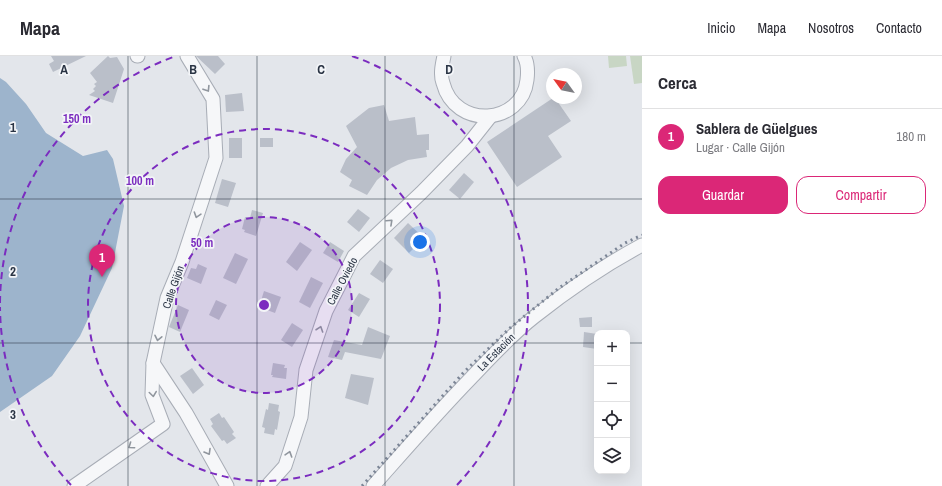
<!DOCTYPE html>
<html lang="es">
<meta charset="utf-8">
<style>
:root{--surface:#fff;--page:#f7f7f7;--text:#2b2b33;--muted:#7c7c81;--line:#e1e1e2;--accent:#db2777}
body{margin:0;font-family:"Archivo Narrow",sans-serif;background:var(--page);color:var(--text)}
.controls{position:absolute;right:12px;bottom:12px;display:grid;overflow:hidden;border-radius:8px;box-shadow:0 4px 16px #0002}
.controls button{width:36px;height:36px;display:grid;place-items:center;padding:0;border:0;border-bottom:1px solid var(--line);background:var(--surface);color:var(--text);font:20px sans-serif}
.compass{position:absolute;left:546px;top:12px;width:36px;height:36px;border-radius:50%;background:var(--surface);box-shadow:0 4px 16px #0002;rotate:303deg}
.you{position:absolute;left:420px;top:186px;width:14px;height:14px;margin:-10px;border:3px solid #fff;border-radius:50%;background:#1a73e8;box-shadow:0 0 0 6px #1a73e833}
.badge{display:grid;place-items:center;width:26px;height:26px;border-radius:50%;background:var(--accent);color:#fff;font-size:13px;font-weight:700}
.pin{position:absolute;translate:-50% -33px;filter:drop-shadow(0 1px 2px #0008)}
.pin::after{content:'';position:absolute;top:21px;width:14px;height:12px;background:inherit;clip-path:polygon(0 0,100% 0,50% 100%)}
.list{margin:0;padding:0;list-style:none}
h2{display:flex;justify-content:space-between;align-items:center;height:52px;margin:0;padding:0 16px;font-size:17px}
h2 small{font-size:13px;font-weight:400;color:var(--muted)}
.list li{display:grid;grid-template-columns:26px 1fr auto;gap:12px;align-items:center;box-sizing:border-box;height:56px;padding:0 16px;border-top:1px solid var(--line)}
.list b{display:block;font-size:15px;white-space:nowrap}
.list p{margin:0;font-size:13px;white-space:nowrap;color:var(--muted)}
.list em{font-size:13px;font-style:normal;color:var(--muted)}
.actions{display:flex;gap:8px;padding:12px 16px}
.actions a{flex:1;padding:9px 0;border:1px solid var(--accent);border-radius:12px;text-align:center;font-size:14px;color:var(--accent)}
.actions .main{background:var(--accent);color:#fff}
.icon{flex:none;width:22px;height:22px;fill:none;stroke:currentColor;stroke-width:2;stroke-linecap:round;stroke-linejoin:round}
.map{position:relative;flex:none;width:642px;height:430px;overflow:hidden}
header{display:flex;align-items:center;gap:24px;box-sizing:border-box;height:56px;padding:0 20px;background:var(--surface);border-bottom:1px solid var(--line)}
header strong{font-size:19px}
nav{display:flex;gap:22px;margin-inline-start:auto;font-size:14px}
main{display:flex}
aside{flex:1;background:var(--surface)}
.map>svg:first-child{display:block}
.green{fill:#c8d6c4}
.water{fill:#9db4cc}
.building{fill:#babfc9}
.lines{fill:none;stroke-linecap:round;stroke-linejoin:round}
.minor-casing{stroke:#a8adb6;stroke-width:15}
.minor{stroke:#f6f7f9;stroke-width:13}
.rail{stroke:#7b8596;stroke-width:3;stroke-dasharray:2 4;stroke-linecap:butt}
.oneway{stroke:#90969e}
.grid{fill:none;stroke:#2a3444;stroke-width:1;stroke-opacity:0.55}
.ring{fill:none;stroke:#7b2cbf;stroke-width:2;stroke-dasharray:7 5}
.labels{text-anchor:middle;stroke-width:3.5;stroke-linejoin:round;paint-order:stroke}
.street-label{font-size:11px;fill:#2a3444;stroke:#f3f5f8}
.grid-label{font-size:13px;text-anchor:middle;font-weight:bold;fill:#2a3444;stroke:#f3f5f8;stroke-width:3.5;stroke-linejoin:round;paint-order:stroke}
.centre{fill:#7b2cbf;stroke:#f3f5f8;stroke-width:2}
.ring-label{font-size:12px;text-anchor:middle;font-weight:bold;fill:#7b2cbf;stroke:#f3f5f8;stroke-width:3.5;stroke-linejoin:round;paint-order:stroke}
</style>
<header>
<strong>Mapa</strong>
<nav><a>Inicio</a><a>Mapa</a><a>Nosotros</a><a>Contacto</a></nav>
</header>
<main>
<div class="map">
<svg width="642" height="430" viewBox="0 0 642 430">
<rect width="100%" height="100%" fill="#e3e6eb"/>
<!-- green -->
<g class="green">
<polygon points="608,0 626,0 627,10 609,12"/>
<polygon points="630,0 642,0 642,27 634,28"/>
</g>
<!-- water -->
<polygon class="water" points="0,22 6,26 26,48 46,77 83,100 107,94 113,103 124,150 112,212 80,280 52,320 0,356"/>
<!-- building -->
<g class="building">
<polygon points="51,0 86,0 53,16 49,8 54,5"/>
<polygon points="108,0 110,2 117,1 124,13 113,47 89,39 95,35 93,33 96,30 94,28 97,26 90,17"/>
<polygon points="196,0 218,0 225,8 215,18"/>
<polygon points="242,37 244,55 226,56 225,39"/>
<polygon points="553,42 555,42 571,65 548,80 562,101 517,131 487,86"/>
<polygon points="384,49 389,65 415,61 417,79 429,78 429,94 426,94 427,101 408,104 391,112 377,124 367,139 349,130 352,124 340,116 346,103 357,91 346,70 369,52"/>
<rect x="229" y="82" width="13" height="20"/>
<rect x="260" y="82" width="13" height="9"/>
<polygon points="464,117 474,126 460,143 449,134"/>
<polygon points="222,123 236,127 228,151 215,147"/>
<polygon points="358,153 370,162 359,176 347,166"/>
<polygon points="252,154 263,157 256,180 244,176 245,174 242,173 245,161 250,162"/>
<polygon points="408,167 424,182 409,197 394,182"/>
<polygon points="300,186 312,194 297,215 286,206"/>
<polygon points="330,186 344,195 338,206 323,197"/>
<polygon points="235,197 248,203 236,228 223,222"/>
<polygon points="380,204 393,213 383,227 370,218"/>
<polygon points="198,208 207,212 201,228 187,222 191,212 196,213"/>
<polygon points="311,221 323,227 310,252 299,246"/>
<polygon points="264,235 281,241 275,257 259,251"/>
<polygon points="359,237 370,243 359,261 348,254"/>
<polygon points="216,244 227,249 219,264 209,259"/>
<polygon points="178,249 189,254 180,276 169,271"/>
<polygon points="592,261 592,271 580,271 579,262"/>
<polygon points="292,267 303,274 292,291 281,284"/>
<polygon points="368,271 390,280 381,303 345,296 342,304 328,301 334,284 362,289"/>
<polygon points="584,276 597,278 597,293 583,291"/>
<polygon points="273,307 285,309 284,312 287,312 286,323 272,321 273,319 271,319"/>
<polygon points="192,312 204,329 193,338 180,320"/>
<polygon points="351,318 374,322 368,349 345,342"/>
<polygon points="269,347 279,349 278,355 280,356 277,374 275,373 274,379 264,377 265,372 262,371 266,353 268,354"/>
<polygon points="219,357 222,362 224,361 234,376 232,378 236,382 227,388 224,384 222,385 211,370 213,368 210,363"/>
</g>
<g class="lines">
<defs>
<g id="minor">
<polyline points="137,0 138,0"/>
<polyline points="187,0 213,43 216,102 182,206 167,242 153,307 186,357 227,430"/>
<path d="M444 0C442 9 440 19 443 27 455 74 522 69 527 24 528 16 528 7 524 0"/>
<polyline points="74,430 163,368 152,339 153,307"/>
<polyline points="267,430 285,410 301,361 306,314 326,255 354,200 421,137 467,90 490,61"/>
<path d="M373 430C405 394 437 357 471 322 491 301 511 279 534 261 568 234 603 210 642 189"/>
</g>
</defs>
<!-- minor casing -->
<use href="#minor" class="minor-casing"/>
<!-- minor -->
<use href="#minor" class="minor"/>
<!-- rail -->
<polyline class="rail" points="362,430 464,316 510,272 559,232 625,187 642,179"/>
</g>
<!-- one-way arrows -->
<defs><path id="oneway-chevron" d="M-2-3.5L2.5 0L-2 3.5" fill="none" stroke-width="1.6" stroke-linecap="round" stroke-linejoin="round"/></defs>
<g class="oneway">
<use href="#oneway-chevron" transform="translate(207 33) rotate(58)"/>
<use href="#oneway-chevron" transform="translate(197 159) rotate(108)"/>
<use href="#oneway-chevron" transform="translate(390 166) rotate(-43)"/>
<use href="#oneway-chevron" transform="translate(320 273) rotate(-71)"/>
<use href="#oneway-chevron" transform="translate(158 282) rotate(102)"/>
<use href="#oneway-chevron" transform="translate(153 338) rotate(82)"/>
<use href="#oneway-chevron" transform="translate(131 390) rotate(145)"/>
<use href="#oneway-chevron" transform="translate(208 396) rotate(60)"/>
<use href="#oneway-chevron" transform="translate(289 398) rotate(-72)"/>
</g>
<!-- grid -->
<path class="grid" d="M128 0V430M257 0V430M385 0V430M514 0V430M0 143H642M0 287H597M627 287H642"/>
<!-- distance rings -->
<circle cx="264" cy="249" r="88" fill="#7b2cbf" fill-opacity=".12"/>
<g class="ring">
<circle cx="264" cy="249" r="88"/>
<circle cx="264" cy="249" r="176"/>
<path d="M71 429A264 264 0 0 1 0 251M0 247A264 264 0 0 1 176 0M352 0A264 264 0 0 1 457 429"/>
</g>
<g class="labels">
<!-- street labels -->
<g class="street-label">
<text transform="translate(342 225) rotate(-62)" y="4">Calle Oviedo</text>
<text transform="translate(173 231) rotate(-71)" y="4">Calle Gijón</text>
<text transform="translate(496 296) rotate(-45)" y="4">La Estación</text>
</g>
</g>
<g class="grid-label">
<text x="64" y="18">A</text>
<text x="193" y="18">B</text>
<text x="321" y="18">C</text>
<text x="449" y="18">D</text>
<text x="13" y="76">1</text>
<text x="13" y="220">2</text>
<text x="13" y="363">3</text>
</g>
<circle cx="264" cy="249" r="6" class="centre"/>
<g class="ring-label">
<text x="77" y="67">150 m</text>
<text x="140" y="129">100 m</text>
<text x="202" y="191">50 m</text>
</g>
</svg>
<div class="controls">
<button>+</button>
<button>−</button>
<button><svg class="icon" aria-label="locate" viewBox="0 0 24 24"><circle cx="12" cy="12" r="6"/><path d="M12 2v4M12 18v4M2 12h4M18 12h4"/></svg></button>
<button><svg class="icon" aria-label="layers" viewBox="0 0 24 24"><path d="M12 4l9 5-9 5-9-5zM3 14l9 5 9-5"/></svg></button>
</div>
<svg class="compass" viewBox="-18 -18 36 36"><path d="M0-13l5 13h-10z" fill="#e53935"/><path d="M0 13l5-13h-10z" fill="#7c7c81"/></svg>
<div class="you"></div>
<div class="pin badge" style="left:102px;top:221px">1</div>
</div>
<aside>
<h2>Cerca<small></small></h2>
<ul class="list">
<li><span class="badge">1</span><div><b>Sablera de Güelgues</b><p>Lugar · Calle Gijón</p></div><em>180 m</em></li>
</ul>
<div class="actions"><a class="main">Guardar</a><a>Compartir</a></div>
</aside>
</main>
